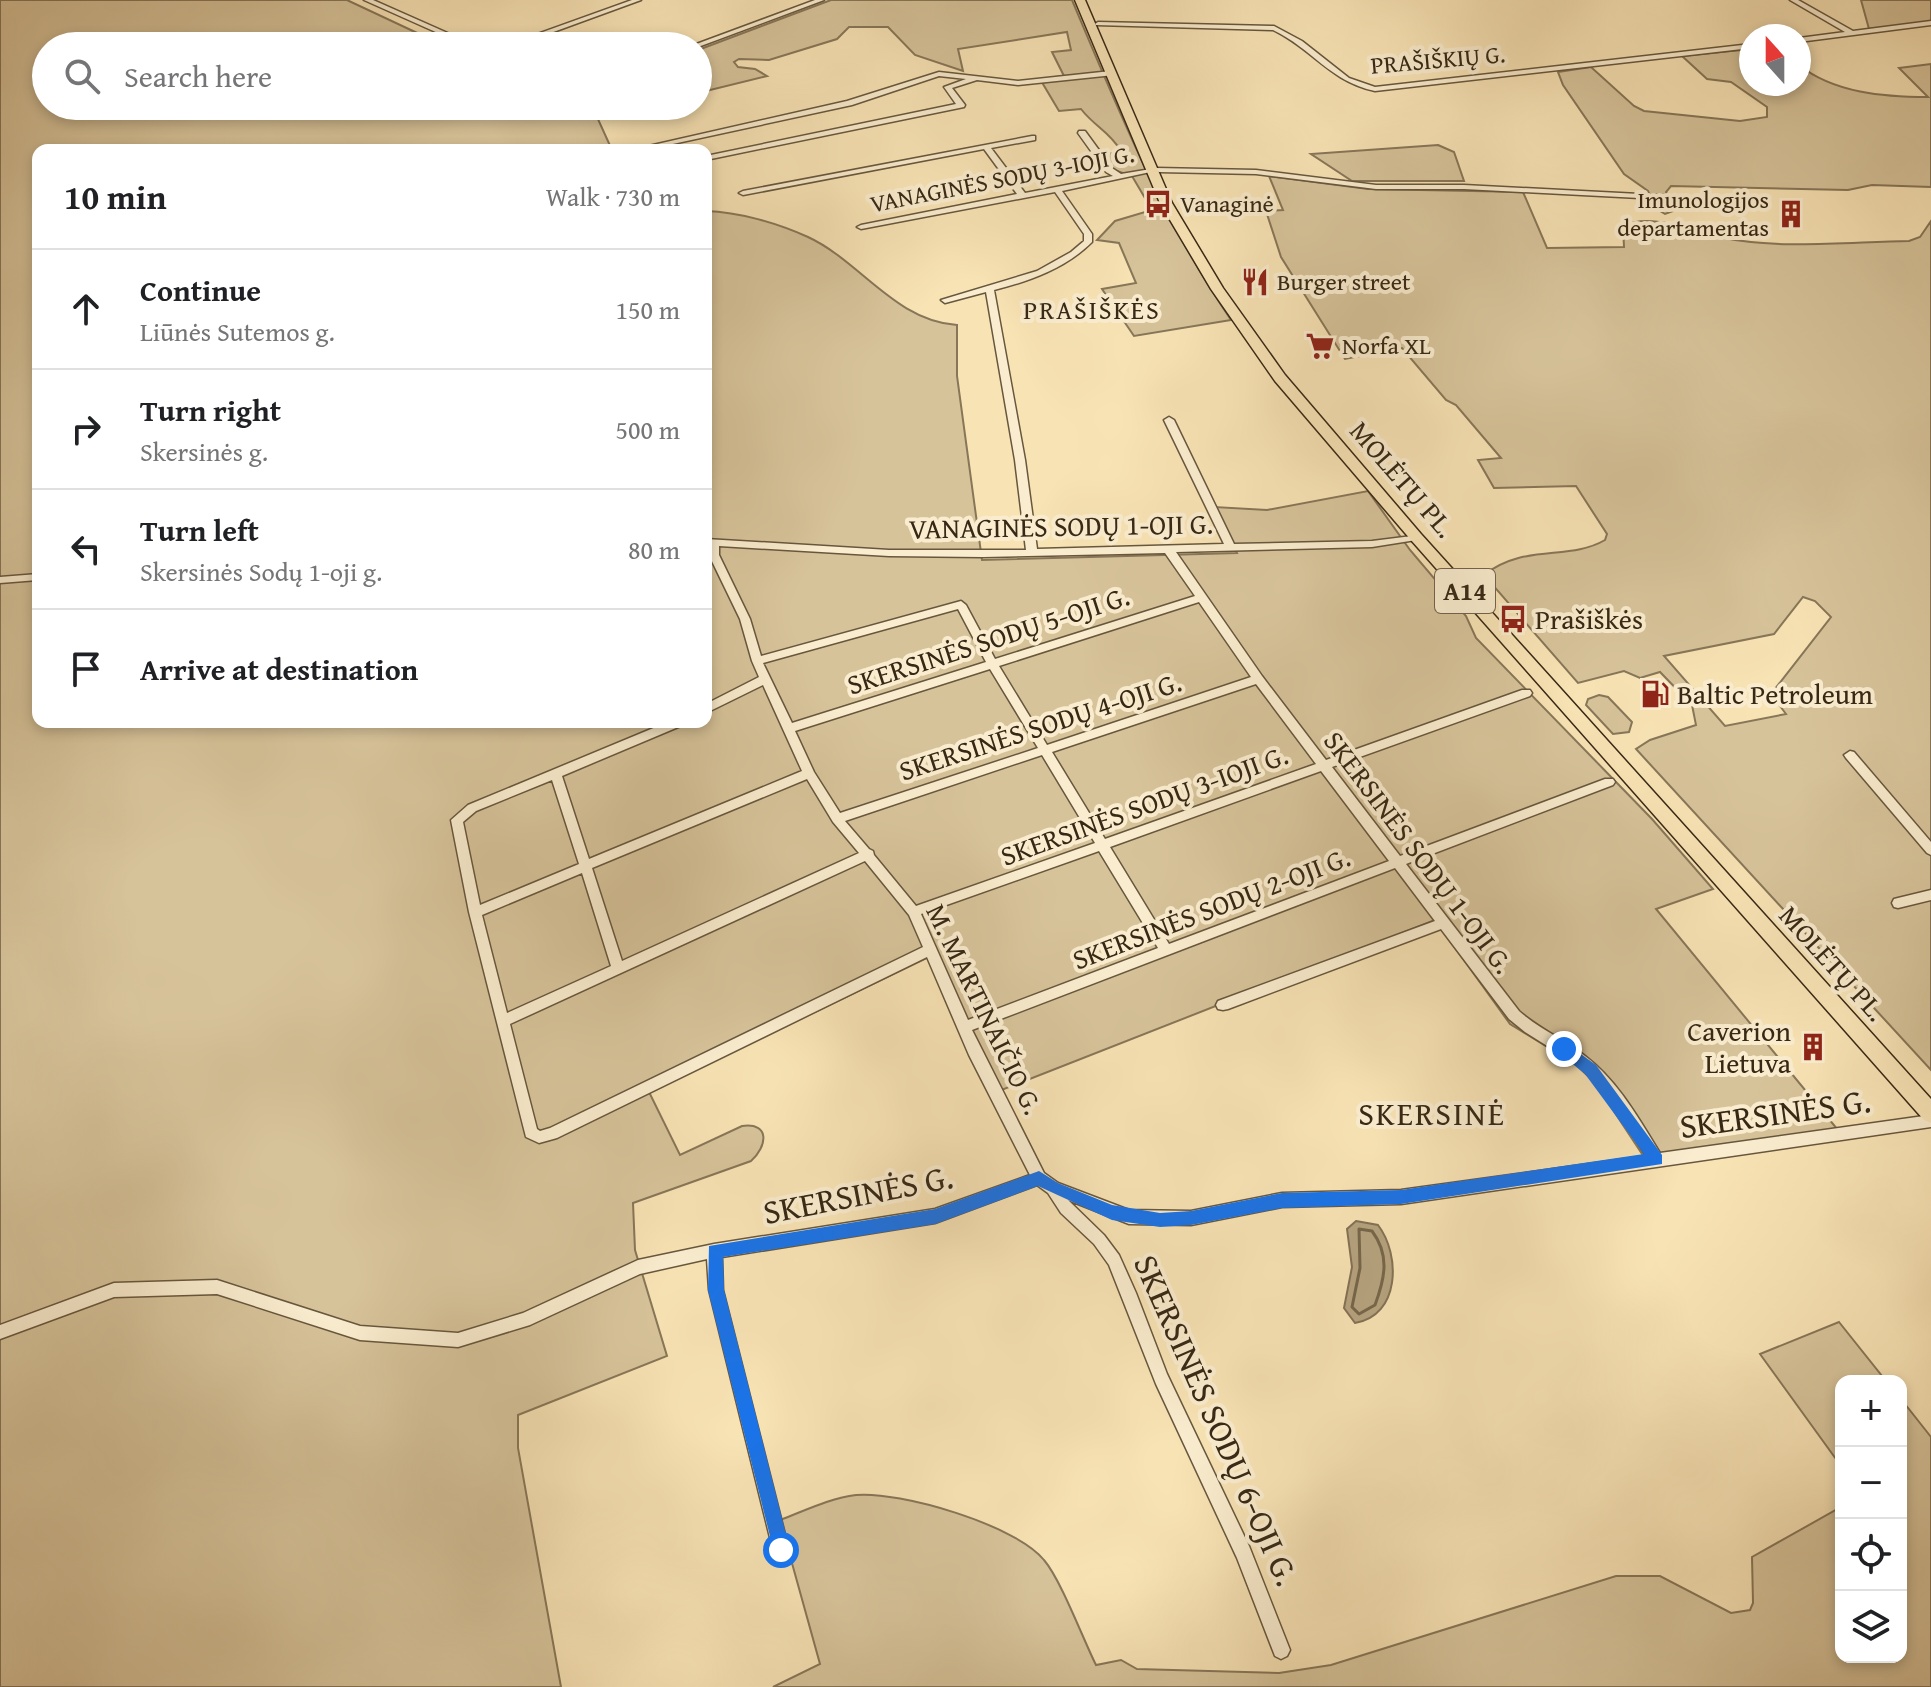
<!DOCTYPE html>
<meta charset="utf-8">
<style>
:root{--surface:#fff;--page:#f6f6f6;--text:#202124;--muted:#757577;--line:#e0e0e0}
body{margin:0;font-family:"Gentium Book Plus",serif;background:var(--page);color:var(--text)}
.controls{position:absolute;right:24px;bottom:24px;display:grid;overflow:hidden;border-radius:16px;box-shadow:0 4px 12px #0003}
.controls button{width:72px;height:72px;display:grid;place-items:center;padding:0;border:0;border-bottom:2px solid var(--line);background:var(--surface);color:var(--text);font:40px sans-serif}
.compass{position:absolute;left:1739px;top:24px;width:72px;height:72px;border-radius:50%;background:var(--surface);box-shadow:0 4px 12px #0003;rotate:339deg}
.stop{position:absolute;width:24px;height:24px;margin:-18px;border:6px solid #1a73e8;border-radius:50%;background:#fff}
.stop.end{background:#1a73e8;border-color:#fff;box-shadow:0 2px 8px #0008}
.list{margin:0;padding:0;list-style:none}
h2{display:flex;justify-content:space-between;align-items:center;height:104px;margin:0;padding:0 32px;font-size:34px}
h2 small{font-size:26px;font-weight:400;color:var(--muted)}
.list li{display:grid;grid-template-columns:52px 1fr auto;gap:24px;align-items:center;box-sizing:border-box;height:120px;padding:0 32px;border-top:2px solid var(--line)}
.list b{display:block;font-size:30px;white-space:nowrap}
.list p{margin:0;font-size:26px;white-space:nowrap;color:var(--muted)}
.list em{font-size:26px;font-style:normal;color:var(--muted)}
.icon{flex:none;width:44px;height:44px;fill:none;stroke:currentColor;stroke-width:2;stroke-linecap:round;stroke-linejoin:round}
.map{position:relative;flex:none;width:1931px;height:1687px;overflow:hidden}
.search{position:absolute;background:var(--surface);box-shadow:0 4px 12px #0003;left:32px;top:32px;width:680px;height:88px;display:flex;align-items:center;gap:20px;box-sizing:border-box;padding:0 28px;border-radius:44px;color:var(--muted);font-size:30px}
.panel{position:absolute;background:var(--surface);box-shadow:0 4px 12px #0003;left:32px;top:144px;width:680px;height:584px;border-radius:16px}
.map>svg:first-child{display:block}
.green{fill:#d7c39a;stroke:#877658;stroke-width:2;fill-rule:evenodd}
.water{fill:#b6a37f;stroke:#837255;stroke-width:2}
.lines{fill:none;stroke-linecap:round;stroke-linejoin:round}
.shore{stroke:#76664a;stroke-width:3}
.minor-casing{stroke:#67573d;stroke-width:3}
.highway-casing{stroke:#372815;stroke-width:3}
.minor{fill:#faedcf;fill-rule:evenodd}
.highway{fill:#f8e3b5;fill-rule:evenodd}
.route{fill:#1a73e8}
.labels{text-anchor:middle;stroke-width:8;stroke-linejoin:round;paint-order:stroke}
.far-street-label{font-size:24px;fill:#372815;stroke:#faedcf}
.far-poi-label{font-size:24px;fill:#372815;stroke:#faedcf;text-anchor:start}
.far-quarter-label{font-size:26px;letter-spacing:2px;fill:#372815;stroke:#faedcf}
.shield{fill:#faedcf;stroke:#72634d;stroke-width:2}
.shield-label{font-size:26px;font-weight:bold;fill:#372815}
.street-label{font-size:28px;fill:#372815;stroke:#faedcf}
.poi-label{font-size:28px;fill:#372815;stroke:#faedcf;text-anchor:start}
.quarter-label{font-size:32px;letter-spacing:2px;fill:#372815;stroke:#faedcf}
.near-street-label{font-size:34px;fill:#372815;stroke:#faedcf}
</style>
<div class="map">
<svg width="1931" height="1687" viewBox="0 0 1931 1687">
<rect width="100%" height="100%" fill="#f8e3b5"/>
<filter id="stains"><feTurbulence type="fractalNoise" baseFrequency=".0025" numOctaves="4"/><feColorMatrix values="0 0 0 0 .2 0 0 0 0 .09 0 0 0 0 .02 0 0 0 .5 -.17"/></filter>
<radialGradient id="worn" r=".72"><stop offset=".6" stop-color="#630" stop-opacity="0"/><stop offset="1" stop-color="#630" stop-opacity=".3"/></radialGradient>
<!-- green -->
<g class="green">
<path d="M0 0H347L445 46H46V106H643L597 117 612 150H38V722H706V211C739 212 777 223 808 237 860 261 895 321 957 325V376L982 560 1237 553 1215 507 1267 510 1368 491 1410 550 1466 616 1476 638 1652 819 1713 889 1656 909 1838 1130 1644 1157 1588 1072 1510 1024 1435 920 999 1091 937 953 649 1092 680 1155 742 1126C771 1122 767 1147 751 1161L633 1203 635 1250 667 1356 518 1415V1448L561 1687H0Z"/>
<path d="M831 0H1072C1120 114 1161 216 1231 320L1134 336 1102 289 1136 283 1119 243 1097 240 1115 221 1152 210 1132 176 1114 170 1103 155 1121 151C1109 131 1095 127 1081 109L1059 111 1040 79 1064 76 1052 52 1071 50 1067 32 958 49 963 71 915 55 888 27H849L837 39 769 60 739 59 734 62 738 67 755 69 767 76 698 93V50Z"/>
<polygon points="1861,0 1931,0 1931,22 1869,29"/>
<path d="M1751 49V84H1799V65C1834 93 1884 97 1928 97L1899 68 1931 64V187L1872 185 1848 190 1671 186 1666 192 1676 210 1665 214 1657 209 1648 191 1624 174 1563 85 1558 72 1591 67 1634 106 1644 111 1740 121 1767 117V107L1731 82 1707 79 1682 56Z"/>
<polygon points="1438,145 1454,152 1464,181 1352,181 1311,154"/>
<path d="M1269 176 1368 189 1523 192 1547 248 1624 247 1623 226C1652 212 1689 231 1719 237 1780 250 1847 242 1909 241L1920 237 1931 221V1070L1636 749 1650 740 1696 725 1692 705 1660 672 1640 678 1624 671 1578 683 1484 575C1524 543 1569 561 1605 540L1607 534 1576 486 1494 488 1478 460 1501 458 1456 405 1446 400 1402 348 1345 359 1281 257 1266 211 1283 210ZM1803 597 1815 601 1831 617 1771 694 1786 714 1725 726 1664 656 1774 634Z"/>
<polygon points="1599,695 1608,697 1632,722 1629,732 1613,734 1586,705 1588,699"/>
<polygon points="1839,1322 1886,1381 1841,1381 1841,1466 1760,1354"/>
<path d="M1901 1399 1931 1437V1687H773L820 1664 780 1520C804 1511 830 1498 856 1495 900 1491 1016 1525 1044 1560 1061 1580 1083 1639 1096 1665L1121 1660 1137 1669 1279 1673 1331 1665 1616 1576H1660L1731 1613 1750 1610 1753 1603 1752 1557 1841 1507V1657H1901Z"/>
</g>
<!-- water -->
<path class="water" d="M1356 1221 1378 1225C1401 1255 1400 1316 1355 1323L1344 1308 1352 1267 1347 1229Z"/>
<g class="lines">
<!-- shore -->
<path class="shore" d="M1359 1229 1372 1231C1390 1255 1385 1278 1375 1305L1359 1314 1352 1307 1360 1268Z"/>
<defs>
<g id="minor">
<polygon points="364,0 373,0 477,46 467,46"/>
<polygon points="632,0 641,0 515,46 504,46"/>
<polygon points="815,0 824,0 698,47 691,46"/>
<polygon points="1790,0 1798,0 1853,31 1931,21 1931,25 1799,42 1799,38 1845,32"/>
<path d="M1098 22 1274 26 1302 41 1349 78 1375 87 1751 44V48L1375 91C1329 81 1313 49 1273 30L1096 25 1095 24Z"/>
<polygon points="1111,71 1115,73 1114,75 1018,85 977,80 952,88 965,105 964,107 706,160 706,156 956,104 944,87 966,79 939,76 852,105 645,150 631,150 847,101 939,72 1018,81"/>
<path d="M1079 131H1085L1112 168 1121 174 1151 169 1155 171 1062 191 1092 234V242C1066 268 1030 281 994 290L1025 460 1037 549 1224 544 1164 420 1169 417 1174 420 1234 544 1372 541 1420 535V539L1416 540 1372 547 1176 552 1262 676 1326 760 1522 690H1530L1532 693 1530 696 1332 767 1400 856 1605 779H1613L1615 782 1613 785 1406 864 1519 1011C1539 1029 1564 1039 1585 1056 1618 1081 1639 1119 1660 1153L1931 1115V1127L1401 1204 1282 1207 1191 1225 1129 1224 1068 1200 1104 1235 1119 1255 1136 1293 1167 1374 1249 1546 1290 1650 1287 1656 1281 1659 1275 1656 1237 1558 1156 1384 1109 1265 1094 1244 1061 1213 1048 1193 1037 1185 935 1223 722 1257 723 1290 789 1550 787 1556 781 1558 775 1556 773 1550 709 1290 707 1259 640 1274 530 1325 458 1347 360 1340 217 1294 114 1297 0 1339V1325L114 1283 217 1280 360 1326 458 1333 523 1313 638 1260 714 1244 935 1209 1030 1175 969 1055 927 957 557 1138 539 1143 526 1137 469 912 451 820 468 805 668 722H685L683 725 562 776 589 859 802 771 763 685 706 713V704L759 677 752 661 740 619 709 555V545H706V539L889 550H1026L1015 460 986 292 945 303 941 300 1037 271 1071 252 1084 241V234L1055 192 861 229 857 227 861 225 1017 194 984 149 743 195 739 193 743 191 1032 136H1035V140L991 148 1025 193 1113 176 1106 172 1078 133ZM719 546 889 556 983 557 1165 553 1195 596 995 659 966 605 961 601 761 656 750 619 719 555ZM1199 602 1251 677 1047 745 999 666ZM958 609 986 662 792 723 763 663ZM990 669 1038 748 840 813 814 772 795 731ZM1256 684 1316 764 1105 839 1052 752ZM1042 755 1095 843 916 906 874 855 873 851 869 849 845 821ZM1321 771 1389 861 1169 944 1110 847ZM807 779 833 822 859 853 622 961 592 868ZM552 780 579 864 480 905 463 822 476 811ZM1099 851 1158 948 968 1020 921 914ZM865 861 909 915 923 947 550 1128 540 1131 537 1129 510 1024ZM1395 868 1435 921 1218 1001 1216 1005 1218 1009 1223 1010 1228 1009 1441 929 1509 1019 1525 1032 1576 1064 1598 1085 1617 1111 1646 1156 1401 1190 1282 1193 1191 1211 1129 1210 1058 1183 1044 1173 972 1030ZM582 873 611 966 507 1013 482 915Z"/>
<polygon points="1156,168 1256,170 1376,185 1464,185 1678,196 1682,198 1678,200 1464,189 1376,189 1256,174 1159,172 1155,170"/>
<polygon points="38,574 38,580 0,583 0,577"/>
<polygon points="1850,751 1854,752 1931,842 1931,855 1927,853 1846,758 1844,755"/>
<polygon points="1931,890 1931,900 1898,908 1894,907 1892,903 1894,899 1898,898"/>
</g>
<polygon id="highway" points="1075,0 1085,0 1172,203 1223,288 1285,375 1421,534 1931,1099 1931,1123 1924,1120 1411,540 1275,381 1211,289 1160,203"/>
</defs>
<!-- minor casing -->
<use href="#minor" class="minor-casing"/>
<!-- highway casing -->
<use href="#highway" class="highway-casing"/>
<!-- minor -->
<use href="#minor" class="minor"/>
<!-- highway -->
<use href="#highway" class="highway"/>
</g>
<!-- route -->
<polygon class="route" points="1564,1042 1596,1065 1662,1155 1662,1164 1401,1204 1282,1208 1191,1225 1160,1227 1112,1220 1038,1186 935,1224 723,1257 724,1290 790,1550 781,1558 775,1556 708,1290 709,1246 935,1209 1039,1171 1058,1183 1112,1205 1160,1213 1191,1211 1282,1193 1401,1190 1644,1154 1585,1074 1559,1053 1557,1049"/>
<!-- icons -->
<defs>
<symbol id="bus-bare" viewBox="-9 -9 18 18"><path d="M-5-6H5V4H4V6H2V4H-2V6H-4V4H-5ZM-3.5-4V0h7V-4ZM-3.5 1.2v1.5H-2V1.2ZM2 1.2v1.5H3.5V1.2Z" fill="#8f2418" stroke="#faedcf" stroke-width="2.5" paint-order="stroke"/></symbol>
<symbol id="building-bare" viewBox="-9 -9 18 18"><path d="M-4-6H4V6H1V3H-1V6H-4ZM-2.5-4.3h1.7v1.8h-1.7ZM.8-4.3h1.7v1.8H.8ZM-2.5-1h1.7V.8h-1.7ZM.8-1h1.7V.8H.8Z" fill="#8f2418" stroke="#faedcf" stroke-width="2.5" paint-order="stroke"/></symbol>
<symbol id="restaurant-bare" viewBox="-9 -9 18 18"><path d="M-5-6h1v4h1v-4h1v4h1v-4h1v5L-1.5 .5V6h-2V.5L-5-1ZM5-6V6H3V1.5H1.5Q1.5-4 5-6Z" fill="#8f2418" stroke="#faedcf" stroke-width="2.5" paint-order="stroke"/></symbol>
<symbol id="supermarket-bare" viewBox="-9 -9 18 18"><path d="M-6-5.5h2.5l.6 2H6L4.5 2H-2.5L-4.4-4H-6ZM-1.5 3.2a1.3 1.3 0 1 0 .1 0ZM3 3.2a1.3 1.3 0 1 0 .1 0Z" fill="#8f2418" stroke="#faedcf" stroke-width="2.5" paint-order="stroke"/></symbol>
<symbol id="fuel-bare" viewBox="-9 -9 18 18"><path d="M-5.5-6h7V0h2V4h1.3V-2.5L3-4.5l.8-.8L6-3V5H2.5V1h-1V6h-7ZM-4.2-4.7v3.2H.2V-4.7Z" fill="#8f2418" stroke="#faedcf" stroke-width="2.5" paint-order="stroke"/></symbol>
</defs>
<g fill-rule="evenodd">
<use href="#bus-bare" x="1138" y="184" width="40" height="40"/>
<use href="#building-bare" x="1771" y="194" width="40" height="40"/>
<use href="#restaurant-bare" x="1235" y="262" width="40" height="40"/>
<use href="#supermarket-bare" x="1300" y="326" width="40" height="40"/>
<use href="#bus-bare" x="1493" y="599" width="40" height="40"/>
<use href="#fuel-bare" x="1635" y="674" width="40" height="40"/>
<use href="#building-bare" x="1793" y="1027" width="40" height="40"/>
</g>
<g class="labels">
<!-- far-street labels -->
<g class="far-street-label">
<text transform="translate(1438 60) rotate(-5)" y="8">PRAŠIŠKIŲ G.</text>
<text transform="translate(1002 179) rotate(-11)" y="8">VANAGINĖS SODŲ 3-IOJI G.</text>
</g>
<!-- far-poi labels -->
<g class="far-poi-label">
<text x="1769" y="208" text-anchor="end">Imunologijos<tspan x="1769" dy="28">departamentas</tspan></text>
<text x="1180" y="212">Vanaginė</text>
<text x="1277" y="290">Burger street</text>
<text x="1342" y="354">Norfa XL</text>
</g>
<!-- far-quarter labels -->
<g class="far-quarter-label">
<text x="1092" y="319">PRAŠIŠKĖS</text>
</g>
<!-- shield labels -->
<rect class="shield" x="1435" y="569" width="60" height="44" rx="6"/>
<g class="shield-label">
<text x="1465" y="600">A14</text>
</g>
<!-- street labels -->
<g class="street-label">
<text transform="translate(1403 479) rotate(49)" y="10">MOLĖTŲ PL.</text>
<text transform="translate(1061 526) rotate(-1)" y="10">VANAGINĖS SODŲ 1-OJI G.</text>
<text transform="translate(988 640) rotate(-18)" y="10">SKERSINĖS SODŲ 5-OJI G.</text>
<text transform="translate(1040 726) rotate(-18)" y="10">SKERSINĖS SODŲ 4-OJI G.</text>
<text transform="translate(1144 805) rotate(-20)" y="10">SKERSINĖS SODŲ 3-IOJI G.</text>
<text transform="translate(1419 852) rotate(53)" y="10">SKERSINĖS SODŲ 1-OJI G.</text>
<text transform="translate(1211 908) rotate(-21)" y="10">SKERSINĖS SODŲ 2-OJI G.</text>
<text transform="translate(1833 963) rotate(48)" y="10">MOLĖTŲ PL.</text>
<text transform="translate(985 1009) rotate(64)" y="10">M. MARTINAIČIO G.</text>
</g>
<!-- poi labels -->
<g class="poi-label">
<text x="1535" y="629">Prašiškės</text>
<text x="1677" y="704">Baltic Petroleum</text>
<text x="1791" y="1041" text-anchor="end">Caverion<tspan x="1791" dy="32">Lietuva</tspan></text>
</g>
<!-- quarter labels -->
<g class="quarter-label">
<text x="1432" y="1125">SKERSINĖ</text>
</g>
<!-- near-street labels -->
<g class="near-street-label">
<text transform="translate(1775 1113) rotate(-8)" y="12">SKERSINĖS G.</text>
<text transform="translate(858 1194) rotate(-11)" y="12">SKERSINĖS G.</text>
<text transform="translate(1217 1420) rotate(66)" y="12">SKERSINĖS SODŲ 6-OJI G.</text>
</g>
</g>
<rect width="100%" height="100%" filter="url(#stains)"/>
<rect width="100%" height="100%" fill="url(#worn)"/>
</svg>
<div class="controls">
<button>+</button>
<button>−</button>
<button><svg class="icon" aria-label="locate" viewBox="0 0 24 24"><circle cx="12" cy="12" r="6"/><path d="M12 2v4M12 18v4M2 12h4M18 12h4"/></svg></button>
<button><svg class="icon" aria-label="layers" viewBox="0 0 24 24"><path d="M12 4l9 5-9 5-9-5zM3 14l9 5 9-5"/></svg></button>
</div>
<svg class="compass" viewBox="-18 -18 36 36"><path d="M0-13l5 13h-10z" fill="#e53935"/><path d="M0 13l5-13h-10z" fill="#757577"/></svg>
<div class="stop" style="left:781px;top:1550px"></div>
<div class="stop end" style="left:1564px;top:1049px"></div>
<div class="search"><svg class="icon" aria-label="search" viewBox="0 0 24 24"><circle cx="10" cy="10" r="6"/><path d="M15 15l6 6"/></svg>Search here</div>
<section class="panel">
<h2>10 min<small>Walk · 730 m</small></h2>
<ul class="list">
<li><svg class="icon" aria-label="ahead" viewBox="0 0 24 24"><path d="M12 20V5M6 11l6-6 6 6"/></svg><div><b>Continue</b><p>Liūnės Sutemos g.</p></div><em>150 m</em></li>
<li><svg class="icon" aria-label="right" viewBox="0 0 24 24"><path d="M7 20v-9h11M14 6l5 5-5 5"/></svg><div><b>Turn right</b><p>Skersinės g.</p></div><em>500 m</em></li>
<li><svg class="icon" aria-label="left" viewBox="0 0 24 24"><path d="M17 20v-9H6M10 6l-5 5 5 5"/></svg><div><b>Turn left</b><p>Skersinės Sodų 1-oji g.</p></div><em>80 m</em></li>
<li><svg class="icon" aria-label="arrive" viewBox="0 0 24 24"><path d="M6 21V4h12l-3 4 3 4H6"/></svg><div><b>Arrive at destination</b></div></li>
</ul>
</section>
</div>
